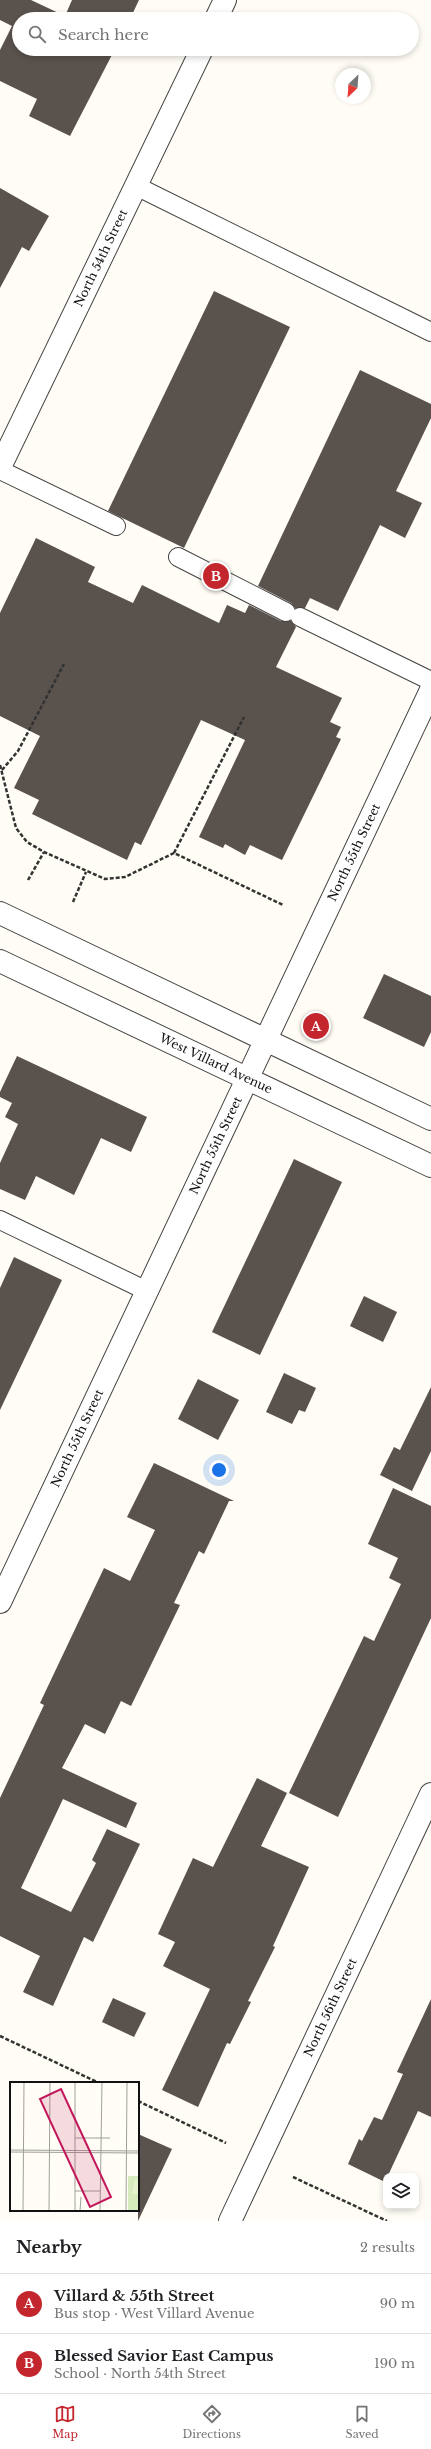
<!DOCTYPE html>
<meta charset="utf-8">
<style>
:root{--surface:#fff;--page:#f2f2f2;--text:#202124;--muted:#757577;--line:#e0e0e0;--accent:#c4262e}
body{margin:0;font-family:"Libre Baskerville",serif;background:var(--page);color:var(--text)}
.controls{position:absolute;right:12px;bottom:12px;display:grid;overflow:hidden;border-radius:8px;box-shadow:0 2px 6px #0003}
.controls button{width:36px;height:36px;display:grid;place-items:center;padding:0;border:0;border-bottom:1px solid var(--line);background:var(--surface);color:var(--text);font:20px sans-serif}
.compass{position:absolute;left:335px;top:68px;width:36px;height:36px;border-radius:50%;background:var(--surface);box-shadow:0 2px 6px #0003;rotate:205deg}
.you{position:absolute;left:219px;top:1470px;width:14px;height:14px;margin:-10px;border:3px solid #fff;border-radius:50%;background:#1a73e8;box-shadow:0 0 0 6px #1a73e833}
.badge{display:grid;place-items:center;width:26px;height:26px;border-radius:50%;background:var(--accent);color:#fff;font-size:13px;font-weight:700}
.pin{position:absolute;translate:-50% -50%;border:2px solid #fff;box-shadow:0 1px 4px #0006}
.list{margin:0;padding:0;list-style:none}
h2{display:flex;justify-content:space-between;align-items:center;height:52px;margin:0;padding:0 16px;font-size:17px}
h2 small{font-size:13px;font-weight:400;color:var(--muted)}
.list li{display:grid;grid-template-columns:26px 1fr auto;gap:12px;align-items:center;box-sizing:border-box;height:60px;padding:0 16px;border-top:1px solid var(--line)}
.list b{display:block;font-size:15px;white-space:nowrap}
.list p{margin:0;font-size:13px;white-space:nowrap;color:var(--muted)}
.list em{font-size:13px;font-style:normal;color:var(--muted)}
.icon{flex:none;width:22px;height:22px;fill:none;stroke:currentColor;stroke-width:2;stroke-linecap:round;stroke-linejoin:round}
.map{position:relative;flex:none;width:431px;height:2221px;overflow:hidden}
.search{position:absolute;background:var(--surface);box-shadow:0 2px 6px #0003;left:12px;right:12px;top:12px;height:44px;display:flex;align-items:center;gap:10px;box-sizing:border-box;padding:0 14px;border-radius:22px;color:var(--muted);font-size:15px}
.sheet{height:172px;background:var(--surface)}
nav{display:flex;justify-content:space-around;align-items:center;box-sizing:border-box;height:56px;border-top:1px solid var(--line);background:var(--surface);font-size:11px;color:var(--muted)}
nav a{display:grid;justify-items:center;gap:2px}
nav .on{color:var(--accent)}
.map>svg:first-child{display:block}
.building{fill:#5a524d}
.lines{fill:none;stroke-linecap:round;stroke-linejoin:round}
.service-casing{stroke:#444;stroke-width:20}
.minor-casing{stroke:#444;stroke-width:24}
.tertiary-casing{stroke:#444;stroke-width:24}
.path{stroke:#333;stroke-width:2.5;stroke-dasharray:4 2;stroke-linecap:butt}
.service{stroke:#fff;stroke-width:18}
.minor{stroke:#fff;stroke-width:22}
.tertiary{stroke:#fff;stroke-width:22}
.labels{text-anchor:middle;stroke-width:4;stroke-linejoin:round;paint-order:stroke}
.street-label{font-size:12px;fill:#111;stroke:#fff}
.inset-road{fill:none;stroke:#a09f9a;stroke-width:1}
.view{fill:#c2185b;fill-opacity:0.15;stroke:#c2185b;stroke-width:2}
.inset-edge{fill:none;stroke:#111;stroke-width:2}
</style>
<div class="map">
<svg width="431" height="2221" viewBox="0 0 431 2221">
<rect width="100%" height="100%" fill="#fffdf5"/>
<!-- building -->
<g class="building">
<polygon points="0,0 31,0 65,16 72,0 139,0 130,19 19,19 19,49 115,49 70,136 29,116 37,99 0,81 0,50 12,26 0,20"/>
<polygon points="0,188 49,216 29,251 22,247 0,288"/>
<polygon points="214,291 290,327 184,548 108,511"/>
<polygon points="360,370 431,404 431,418 396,491 422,503 405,538 380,525 338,611 310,598 305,608 295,608 291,603 258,586"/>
<polygon points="36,538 95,567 88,582 133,603 142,585 219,623 227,605 245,613 249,605 281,621 291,621 296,627 276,667 342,698 330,722 341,727 336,737 341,739 282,860 250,845 245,855 225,844 223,848 199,837 245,740 201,720 141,845 135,842 127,860 32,814 39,800 14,788 40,736 0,716 0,613"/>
<polygon points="384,974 431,996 431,1032 424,1047 363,1018"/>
<polygon points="17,1056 147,1117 131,1152 101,1138 74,1195 36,1176 25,1200 0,1189 0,1163 18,1124 5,1117 12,1103 0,1097 0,1092"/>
<polygon points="294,1159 342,1182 260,1355 212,1332"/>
<polygon points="14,1257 62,1280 0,1410 0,1288"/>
<polygon points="364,1296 397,1312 383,1342 350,1326"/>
<polygon points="284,1373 316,1388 305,1412 299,1410 292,1424 266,1412"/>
<polygon points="198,1379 239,1400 218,1440 178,1419"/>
<polygon points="431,1387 431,1451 412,1491 380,1475 394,1447 400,1450"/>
<polygon points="154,1463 234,1501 229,1501 204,1554 199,1551 174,1603 180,1605 131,1706 121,1701 105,1734 85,1724 62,1768 137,1803 126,1828 63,1799 21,1888 71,1912 96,1863 92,1860 107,1829 140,1844 93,1942 84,1937 53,2006 23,1992 40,1956 0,1936 0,1798 44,1705 40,1703 104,1568 130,1581 155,1530 127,1517"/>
<polygon points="393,1488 431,1506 431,1618 338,1817 289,1793 364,1636 374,1641 401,1584 389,1578 398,1558 368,1544"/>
<polygon points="257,1778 287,1793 261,1846 309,1867 273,1946 275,1947 248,2001 251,2002 230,2044 227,2043 198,2107 162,2090 210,1989 163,1966 175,1942 158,1934 193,1858 213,1867"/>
<polygon points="113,1998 146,2013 134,2037 102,2022"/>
<polygon points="431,1999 431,2117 418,2111 385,2182 348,2164 359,2139 362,2141 374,2117 382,2120 403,2074 397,2072"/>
<polygon points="138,2134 172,2149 138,2221"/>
</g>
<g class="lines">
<defs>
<g id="service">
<polyline points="136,186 431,332"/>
<polyline points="0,470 116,526"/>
<polyline points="178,557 286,612"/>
<polyline points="300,617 431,681"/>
<polyline points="0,1220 147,1291"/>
</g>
<g id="minor">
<polyline points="216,19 225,0"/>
<path id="s1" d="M0 467 202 49"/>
<path id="s2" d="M0 1602 431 690"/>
<path id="s3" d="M230 2221 431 1794"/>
</g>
<g id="tertiary">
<polyline points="0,913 431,1119"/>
<path id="s4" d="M0 961 431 1166"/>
</g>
</defs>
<!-- service casing -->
<use href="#service" class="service-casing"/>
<!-- minor casing -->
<use href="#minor" class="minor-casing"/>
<!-- tertiary casing -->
<use href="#tertiary" class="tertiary-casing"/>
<!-- path -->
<g class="path">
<polyline points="0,765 16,828 27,842 44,852 105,879 125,877 174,853 283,905"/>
<polyline points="2,770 18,751 64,664"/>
<polyline points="174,853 244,717"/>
<polyline points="28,880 44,852"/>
<polyline points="73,902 86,872"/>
<polyline points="0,2036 99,2083"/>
<polyline points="138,2101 226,2143"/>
<polyline points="293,2177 387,2221"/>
</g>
<!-- service -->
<use href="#service" class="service"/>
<!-- minor -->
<use href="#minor" class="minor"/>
<!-- tertiary -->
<use href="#tertiary" class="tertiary"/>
</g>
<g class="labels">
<!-- street labels -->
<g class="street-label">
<text dy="4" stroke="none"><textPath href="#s1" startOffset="232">North 54th Street</textPath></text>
<text dy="4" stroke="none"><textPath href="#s2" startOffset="829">North 55th Street</textPath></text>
<text dy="4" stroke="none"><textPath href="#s4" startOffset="239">West Villard Avenue</textPath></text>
<text dy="4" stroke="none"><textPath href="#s2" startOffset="505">North 55th Street</textPath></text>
<text dy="4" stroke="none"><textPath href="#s2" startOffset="181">North 55th Street</textPath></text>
<text dy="4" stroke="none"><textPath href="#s3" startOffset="236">North 56th Street</textPath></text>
</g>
</g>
<!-- overview -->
<g transform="translate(10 2082)">
<rect width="129" height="129" fill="#fffdf5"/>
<path d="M118 94H129V129H118Z" fill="#d5ebbd"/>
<path d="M125 97H129V112H122Z" fill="#e6f2cf"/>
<path class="inset-road" d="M65 56H100M0 68 129 69M0 70 129 71M65 109H90M13 129 14 0M39 129 40 0M65 129V0M70 129 71 115M90 129 92 0M116 129 117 0"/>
<path class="view" d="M51 7 101 115 80 125 30 17Z"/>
<rect width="129" height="129" class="inset-edge"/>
</g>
</svg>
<div class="controls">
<button><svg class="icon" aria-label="layers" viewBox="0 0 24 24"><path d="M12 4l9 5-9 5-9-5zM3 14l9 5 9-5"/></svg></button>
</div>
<svg class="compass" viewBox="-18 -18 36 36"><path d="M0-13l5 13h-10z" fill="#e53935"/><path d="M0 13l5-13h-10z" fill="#757577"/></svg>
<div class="you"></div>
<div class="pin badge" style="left:316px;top:1026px">A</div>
<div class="pin badge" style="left:216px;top:576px">B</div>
<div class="search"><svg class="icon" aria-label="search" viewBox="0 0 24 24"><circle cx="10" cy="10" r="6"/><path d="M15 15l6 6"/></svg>Search here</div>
</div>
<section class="sheet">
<h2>Nearby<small>2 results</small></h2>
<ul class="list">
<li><span class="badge">A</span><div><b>Villard &amp; 55th Street</b><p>Bus stop · West Villard Avenue</p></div><em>90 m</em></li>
<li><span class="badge">B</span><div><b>Blessed Savior East Campus</b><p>School · North 54th Street</p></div><em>190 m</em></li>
</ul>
</section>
<nav>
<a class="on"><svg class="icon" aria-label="map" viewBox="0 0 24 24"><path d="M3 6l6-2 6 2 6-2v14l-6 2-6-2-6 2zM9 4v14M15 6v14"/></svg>Map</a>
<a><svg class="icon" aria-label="directions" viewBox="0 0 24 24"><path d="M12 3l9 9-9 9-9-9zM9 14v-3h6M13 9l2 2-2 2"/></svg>Directions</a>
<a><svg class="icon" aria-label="saved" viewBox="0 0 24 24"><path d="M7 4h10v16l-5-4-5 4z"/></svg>Saved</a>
</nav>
